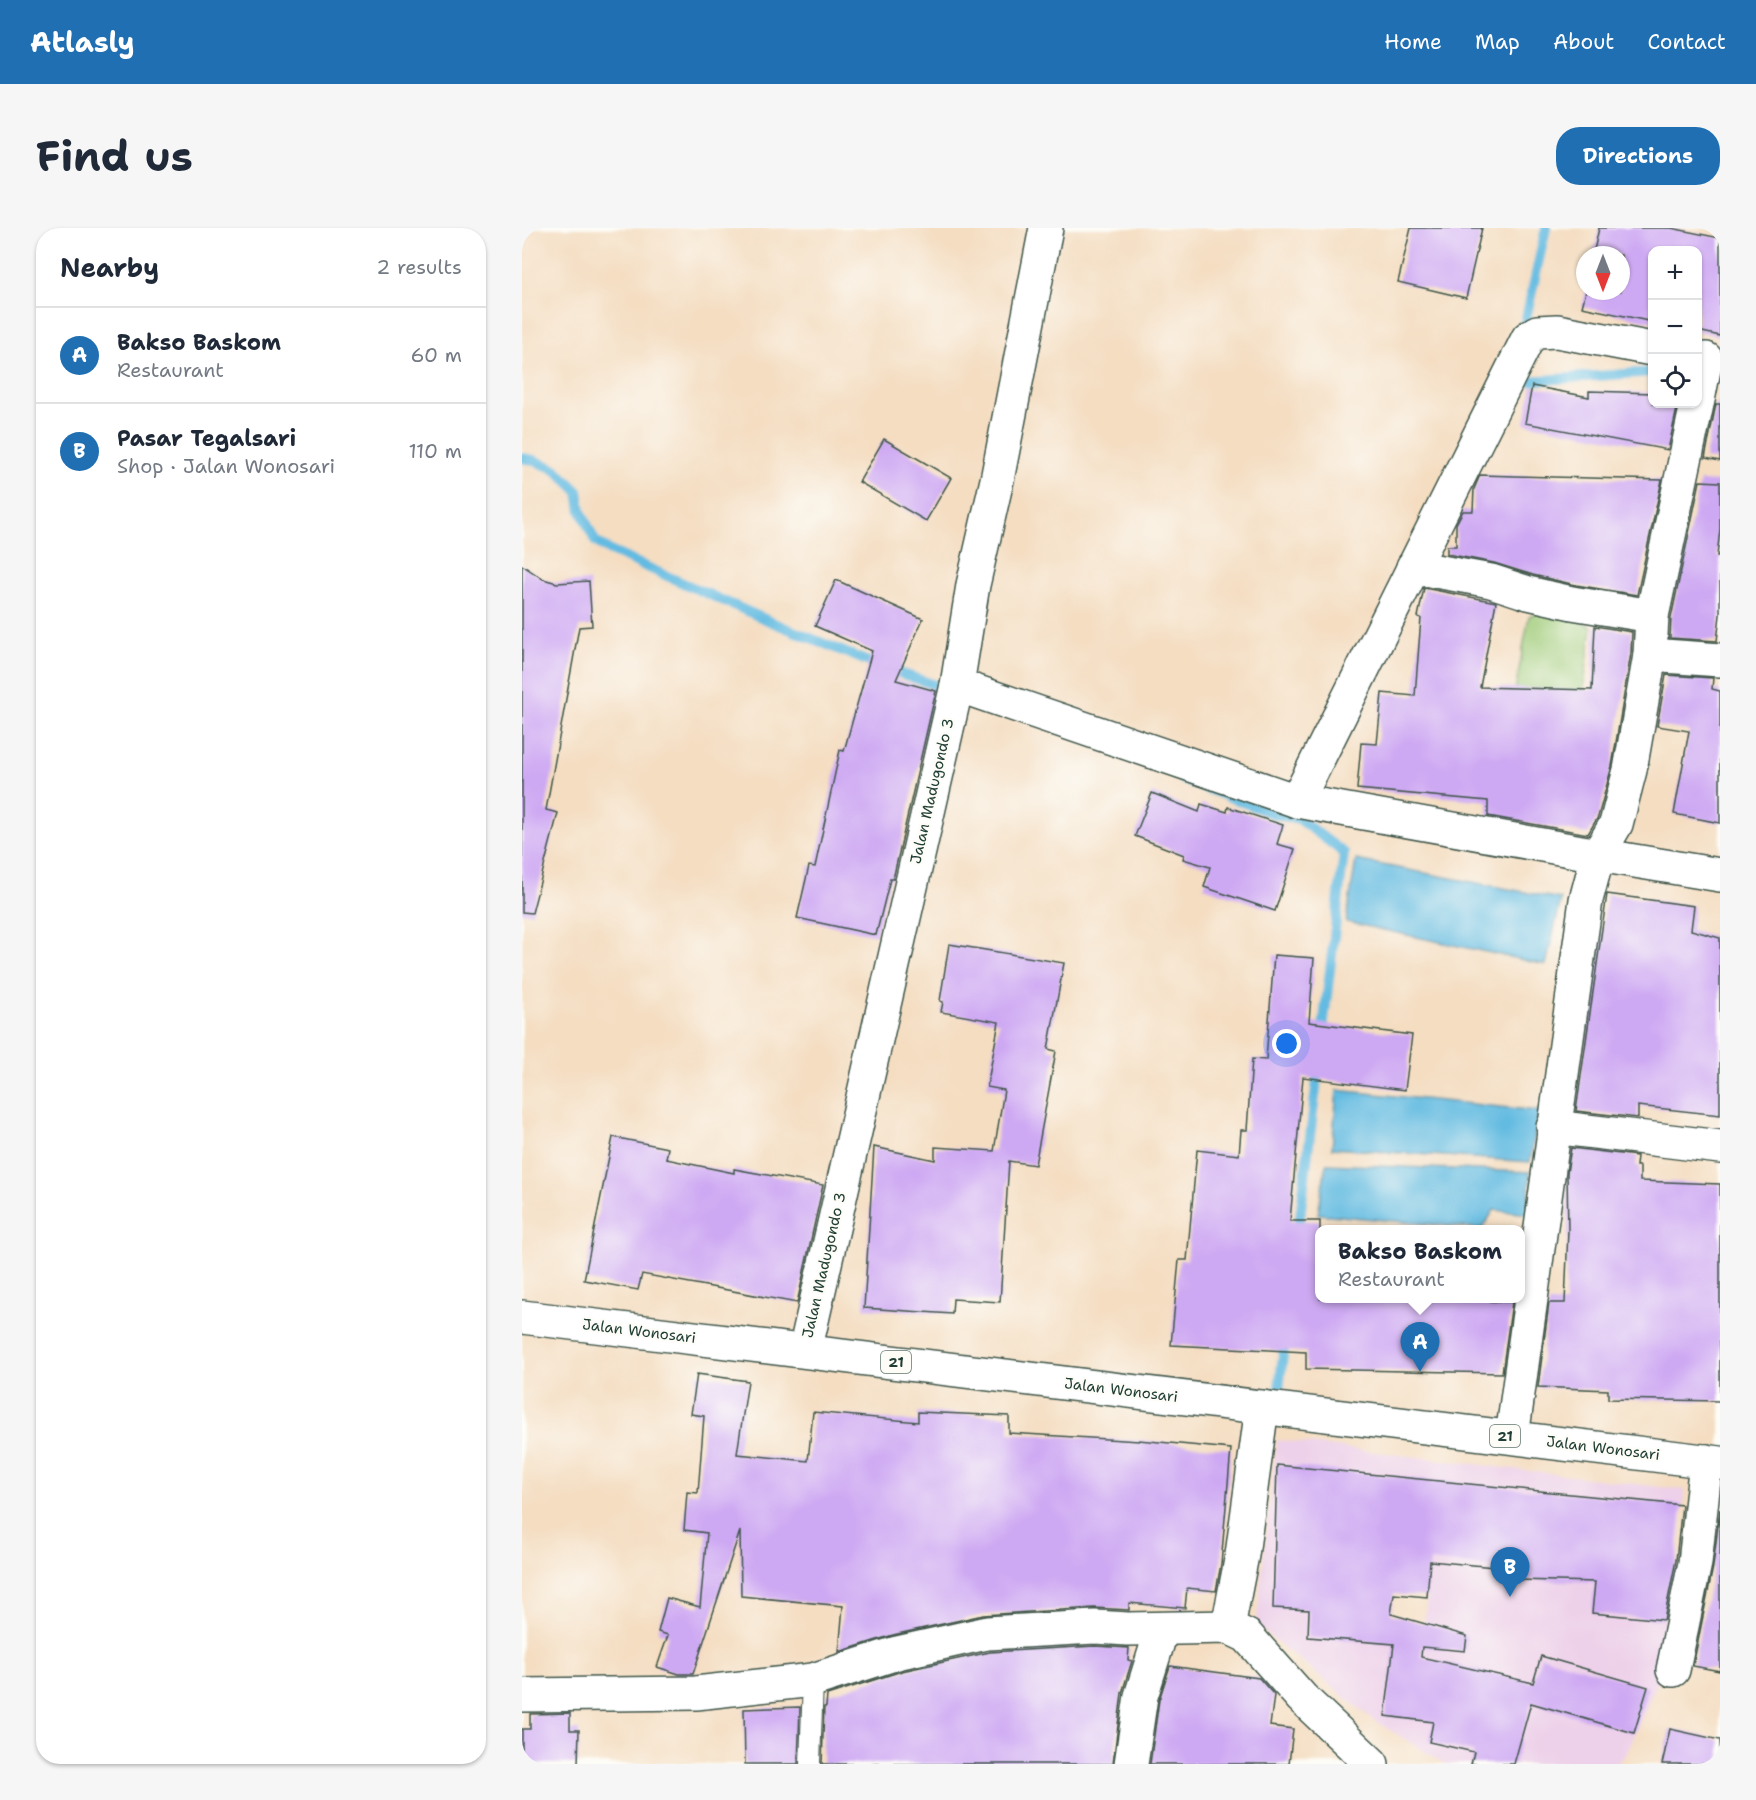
<!DOCTYPE html>
<meta charset="utf-8">
<style>
:root{--surface:#fff;--page:#f6f6f7;--text:#1f2937;--muted:#747a83;--line:#e0e1e3;--accent:#1f6fb2}
body{margin:0;font-family:"Shantell Sans",sans-serif;background:var(--page);color:var(--text)}
.controls{position:absolute;right:18px;top:18px;display:grid;overflow:hidden;border-radius:12px;box-shadow:0 2px 4px #0004}
.controls button{width:54px;height:54px;display:grid;place-items:center;padding:0;border:0;border-bottom:2px solid var(--line);background:var(--surface);color:var(--text);font:30px sans-serif}
.compass{position:absolute;left:1054px;top:18px;width:54px;height:54px;border-radius:50%;background:var(--surface);box-shadow:0 2px 4px #0004;rotate:180deg}
.you{position:absolute;left:765px;top:816px;width:21px;height:21px;margin:-15px;border:4px solid #fff;border-radius:50%;background:#1a73e8;box-shadow:0 0 0 9px #1a73e833}
.badge{display:grid;place-items:center;width:39px;height:39px;border-radius:50%;background:var(--accent);color:#fff;font-size:20px;font-weight:700}
.pin{position:absolute;translate:-50% -50px;filter:drop-shadow(0 2px 3px #0008)}
.pin::after{content:'';position:absolute;top:32px;width:21px;height:18px;background:inherit;clip-path:polygon(0 0,100% 0,50% 100%)}
.popup{position:absolute;left:793px;top:997px;width:210px;height:78px;box-sizing:border-box;display:grid;place-content:center;border-radius:12px;background:var(--surface);filter:drop-shadow(0 2px 4px #0005);font-size:20px;white-space:nowrap;color:var(--muted)}
.popup b{font-size:22px;color:var(--text)}
.popup::after{content:'';position:absolute;left:50%;top:100%;margin-left:-12px;border:12px solid transparent;border-top-color:var(--surface)}
.list{margin:0;padding:0;list-style:none}
h2{display:flex;justify-content:space-between;align-items:center;height:78px;margin:0;padding:0 24px;font-size:26px}
h2 small{font-size:20px;font-weight:400;color:var(--muted)}
.list li{display:grid;grid-template-columns:39px 1fr auto;gap:18px;align-items:center;box-sizing:border-box;height:96px;padding:0 24px;border-top:2px solid var(--line)}
.list b{display:block;font-size:22px;white-space:nowrap}
.list p{margin:0;font-size:20px;white-space:nowrap;color:var(--muted)}
.list em{font-size:20px;font-style:normal;color:var(--muted)}
.icon{flex:none;width:33px;height:33px;fill:none;stroke:currentColor;stroke-width:2;stroke-linecap:round;stroke-linejoin:round}
.map{position:relative;flex:none;width:1198px;height:1536px;overflow:hidden;border-radius:24px}
header{display:flex;align-items:center;gap:36px;box-sizing:border-box;height:84px;padding:0 30px;background:var(--accent);color:#fff}
header strong{font-size:28px}
nav{display:flex;gap:33px;margin-inline-start:auto;font-size:21px}
.intro{display:flex;align-items:center;justify-content:space-between;box-sizing:border-box;height:144px;padding:0 36px}
h1{margin:0;font-size:42px}
.button{padding:15px 27px;border-radius:24px;background:var(--accent);color:#fff;font-size:21px;font-weight:700}
main{display:flex;gap:36px;padding:0 36px}
aside{flex:1;background:var(--surface);border-radius:24px;box-shadow:0 2px 4px #0004}
.map>svg:first-child{display:block}
.built{fill:#edd0e9;fill-rule:evenodd}
.green{fill:#a0cc7a;stroke:#608457;stroke-width:1.5}
.water{fill:#64bbe1;stroke:#427c8a;stroke-width:1.5}
.lines{fill:none;stroke-linecap:round;stroke-linejoin:round}
.stream{stroke:#64bbe1;stroke-width:10}
.building{fill:#cea9f3}
.lane-casing{stroke:#3f5549;stroke-width:22}
.street-casing{stroke:#3f5549;stroke-width:36}
.highway-casing{stroke:#3f5549;stroke-width:36}
.lane{stroke:#fff;stroke-width:20}
.street{stroke:#fff;stroke-width:33}
.highway{stroke:#fff;stroke-width:33}
.labels{text-anchor:middle;stroke-width:4.5;stroke-linejoin:round;paint-order:stroke}
.shield{fill:#fdfcf7;stroke:#62766e;stroke-width:1.5}
.shield-label{font-size:14px;font-weight:bold;fill:#1f3d34}
.street-label{font-size:15px;fill:#1f3d34;stroke:#fdfcf7}
</style>
<header>
<strong>Atlasly</strong>
<nav><a>Home</a><a>Map</a><a>About</a><a>Contact</a></nav>
</header>
<div class="intro"><h1>Find us</h1><a class="button">Directions</a></div>
<main>
<aside>
<h2>Nearby<small>2 results</small></h2>
<ul class="list">
<li><span class="badge">A</span><div><b>Bakso Baskom</b><p>Restaurant</p></div><em>60 m</em></li>
<li><span class="badge">B</span><div><b>Pasar Tegalsari</b><p>Shop · Jalan Wonosari</p></div><em>110 m</em></li>
</ul>
</aside>
<div class="map">
<svg width="1198" height="1536" viewBox="0 0 1198 1536">
<rect width="100%" height="100%" fill="#fdfcf7"/>
<filter id="ink" filterUnits="userSpaceOnUse"><feTurbulence type="fractalNoise" baseFrequency=".0167" numOctaves="2"/><feDisplacementMap in="SourceGraphic" scale="12" xChannelSelector="R" yChannelSelector="G"/><feConvolveMatrix kernelMatrix="1 2 1 2 8 2 1 2 1" color-interpolation-filters="sRGB"/></filter>
<filter id="wash" filterUnits="userSpaceOnUse"><feTurbulence type="fractalNoise" baseFrequency=".008" numOctaves="4" result="noise"/><feDisplacementMap in="SourceGraphic" scale="24" xChannelSelector="R" yChannelSelector="G"/><feGaussianBlur stdDeviation="1.35" result="paint"/><feColorMatrix in="noise" values="0 0 0 0 0 0 0 0 0 0 0 0 0 0 0 0 0 1.4 0 .05"/><feComposite in="paint" operator="in"/></filter>
<g filter="url(#wash)">
<rect width="100%" height="100%" fill="#f4ddc1"/>
<!-- built -->
<path class="built" d="M755 1212 1163 1262 1146 1430 1104 1527 1094 1536H992L1008 1476 949 1536H923L850 1491 734 1397ZM995 1306 1061 1308 1060 1354 994 1352ZM911 1308 900 1419 816 1411ZM1078 1313 1154 1321 1146 1393 1070 1385ZM870 1426 908 1430 899 1493 863 1488ZM1019 1429 1049 1437 1035 1483 1006 1474Z"/>
<!-- green -->
<polygon class="green" points="1033,380 1070,399 1053,522 985,506 1007,388"/>
<!-- water -->
<g class="water">
<polygon points="834,632 1039,671 1024,737 824,694"/>
<polygon points="815,862 1017,883 1008,934 810,920"/>
<polygon points="804,936 1008,944 1006,986 972,982 960,1001 796,986"/>
</g>
<g class="lines">
<!-- stream -->
<g class="stream">
<polyline points="1001,104 1024,0"/>
<polyline points="992,157 993,154 1130,144"/>
<polyline points="0,230 11,232 33,241 56,263 59,283 73,313 88,323 252,395 354,437 431,463"/>
<polyline points="660,551 752,586 777,591 822,625 800,809"/>
<polyline points="776,1005 797,836"/>
<polyline points="755,1178 763,1110"/>
</g>
</g>
<g id="blocks">
<!-- building -->
<g class="building">
<polygon points="889,0 960,0 944,70 876,54"/>
<polygon points="1077,0 1149,0 1198,10 1198,108 1176,103 1176,22 1131,22 1131,94 1060,79 1064,63 1099,63 1099,27 1071,27"/>
<polygon points="1010,158 1067,169 1067,163 1131,165 1131,176 1156,176 1146,222 1003,195"/>
<polygon points="1194,176 1198,176 1198,233 1183,230"/>
<polygon points="362,211 429,250 404,293 337,254"/>
<polygon points="958,247 1140,252 1115,367 1054,357 1011,347 972,335 925,326 925,318 934,318 934,296 941,283 951,283 952,261"/>
<polygon points="1178,253 1198,254 1198,301 1195,328 1198,328 1198,387 1195,413 1148,410 1149,390"/>
<polygon points="0,337 21,351 35,355 67,353 70,398 57,399 24,582 36,585 10,685 0,684"/>
<polygon points="314,352 401,391 374,452 414,463 371,651 368,651 354,707 275,690 287,638 293,639 318,522 322,523 350,423 293,398"/>
<polygon points="902,360 974,374 958,459 1070,462 1073,398 1110,404 1109,425 1090,538 1076,589 1066,606 966,588 966,573 835,561 839,515 855,516 860,465 893,468 899,390 896,389"/>
<polygon points="1144,447 1191,450 1190,461 1198,463 1198,595 1152,586 1167,503 1135,498"/>
<polygon points="630,565 677,584 679,576 705,584 706,579 761,597 755,616 773,621 753,683 682,659 688,639 661,631 662,627 613,608"/>
<polygon points="1085,666 1172,678 1169,702 1198,710 1198,887 1116,878 1116,890 1054,883"/>
<polygon points="427,716 542,735 526,821 534,823 513,937 487,933 478,1074 431,1071 430,1086 342,1080 352,919 413,932 413,919 472,923 482,862 465,859 477,794 419,784 421,774 418,773"/>
<polygon points="752,727 792,730 787,794 890,807 883,862 781,849 768,993 798,993 798,1071 892,1071 990,1074 980,1145 784,1141 784,1124 649,1117 657,1032 665,1032 675,922 717,927 719,902 725,902 730,831 744,832"/>
<polygon points="91,909 146,920 144,931 212,945 212,941 301,957 275,1075 120,1046 116,1062 62,1052"/>
<polygon points="1049,920 1115,928 1114,938 1118,938 1118,953 1198,956 1198,1173 1086,1171 1086,1162 1016,1159 1027,1075 1043,1075 1046,1002 1045,945"/>
<polygon points="175,1146 226,1153 215,1226 286,1233 291,1184 396,1194 396,1184 487,1188 487,1205 617,1213 617,1212 709,1221 699,1336 694,1363 665,1360 663,1380 607,1375 607,1382 572,1380 461,1387 371,1407 317,1424 321,1378 219,1368 218,1303 171,1446 157,1446 135,1439 146,1407 136,1404 145,1370 178,1379 185,1305 162,1302 165,1264 176,1265 182,1188 169,1186"/>
<polygon points="755,1237 1160,1277 1154,1332 1142,1392 1070,1385 1073,1354 994,1352 994,1341 908,1333 905,1369 872,1366 869,1386 945,1408 943,1423 900,1419 899,1429 1011,1455 1019,1428 1126,1459 1112,1505 1009,1475 992,1536 949,1536 952,1524 907,1514 911,1494 863,1488 872,1416 786,1409 787,1382 751,1380"/>
<polygon points="1198,1281 1198,1443 1171,1438 1191,1339"/>
<polygon points="573,1418 607,1420 606,1432 610,1433 600,1465 591,1536 300,1536 302,1479 304,1479 305,1467 380,1443 468,1424"/>
<polygon points="648,1438 737,1450 752,1467 748,1498 771,1501 767,1536 628,1536 637,1472"/>
<polygon points="278,1479 276,1536 223,1536 222,1481"/>
<polygon points="48,1485 48,1502 57,1502 56,1536 0,1536 0,1501 8,1501 8,1486"/>
<polygon points="1148,1501 1198,1512 1198,1536 1140,1536"/>
</g>
</g>
</g>
<g filter="url(#ink)">
<use href="#blocks" fill-opacity="0" stroke="#3f5549" stroke-width="1.5"/>
<g class="lines">
<defs>
<polyline id="lane" points="288,1536 291,1452"/>
<g id="street">
<polyline points="1176,172 1184,131"/>
<polyline points="1175,176 1130,388 1128,427 1108,542 1094,596 1076,627 1198,647"/>
<polyline points="891,339 969,353 1006,365 1050,375 1130,388"/>
<polyline points="1128,427 1198,432"/>
<polyline points="435,457 775,573 1076,627 1064,672 990,1209"/>
<polyline points="775,573 1006,110 1015,104 1035,103 1130,121"/>
<polyline points="1031,899 1198,919"/>
<polyline points="283,1123 435,457 451,357 475,252 524,0"/>
<polyline points="706,1399 720,1327 740,1179"/>
<polyline points="1151,1442 1173,1335 1184,1233"/>
<polyline points="0,1467 174,1465 291,1452 375,1425 465,1405 573,1399 606,1401 706,1399 725,1408 780,1470 850,1536"/>
<polyline points="609,1536 619,1468 640,1401"/>
</g>
<polyline id="highway" points="0,1089 1198,1235"/>
</defs>
<!-- lane casing -->
<use href="#lane" class="lane-casing"/>
<!-- street casing -->
<use href="#street" class="street-casing"/>
<!-- highway casing -->
<use href="#highway" class="highway-casing"/>
<!-- lane -->
<use href="#lane" class="lane"/>
<!-- street -->
<use href="#street" class="street"/>
<!-- highway -->
<use href="#highway" class="highway"/>
</g>
</g>
<g class="labels">
<!-- shield labels -->
<g class="shield">
<rect x="359" y="1123" width="30" height="22" rx="4.5"/>
<rect x="968" y="1197" width="30" height="22" rx="4.5"/>
</g>
<g class="shield-label">
<text x="374" y="1139">21</text>
<text x="983" y="1213">21</text>
</g>
<!-- street labels -->
<g class="street-label">
<text transform="translate(410 563) rotate(-77)" y="5">Jalan Madugondo 3</text>
<text transform="translate(302 1037) rotate(-77)" y="5">Jalan Madugondo 3</text>
<text transform="translate(117 1103) rotate(7)" y="5">Jalan Wonosari</text>
<text transform="translate(599 1162) rotate(7)" y="5">Jalan Wonosari</text>
<text transform="translate(1081 1220) rotate(7)" y="5">Jalan Wonosari</text>
</g>
</g>
</svg>
<div class="controls">
<button>+</button>
<button>−</button>
<button><svg class="icon" aria-label="locate" viewBox="0 0 24 24"><circle cx="12" cy="12" r="6"/><path d="M12 2v4M12 18v4M2 12h4M18 12h4"/></svg></button>
</div>
<svg class="compass" viewBox="-18 -18 36 36"><path d="M0-13l5 13h-10z" fill="#e53935"/><path d="M0 13l5-13h-10z" fill="#747a83"/></svg>
<div class="you"></div>
<div class="pin badge" style="left:898px;top:1144px">A</div>
<div class="popup"><b>Bakso Baskom</b>Restaurant</div>
<div class="pin badge" style="left:988px;top:1369px">B</div>
</div>
</main>
